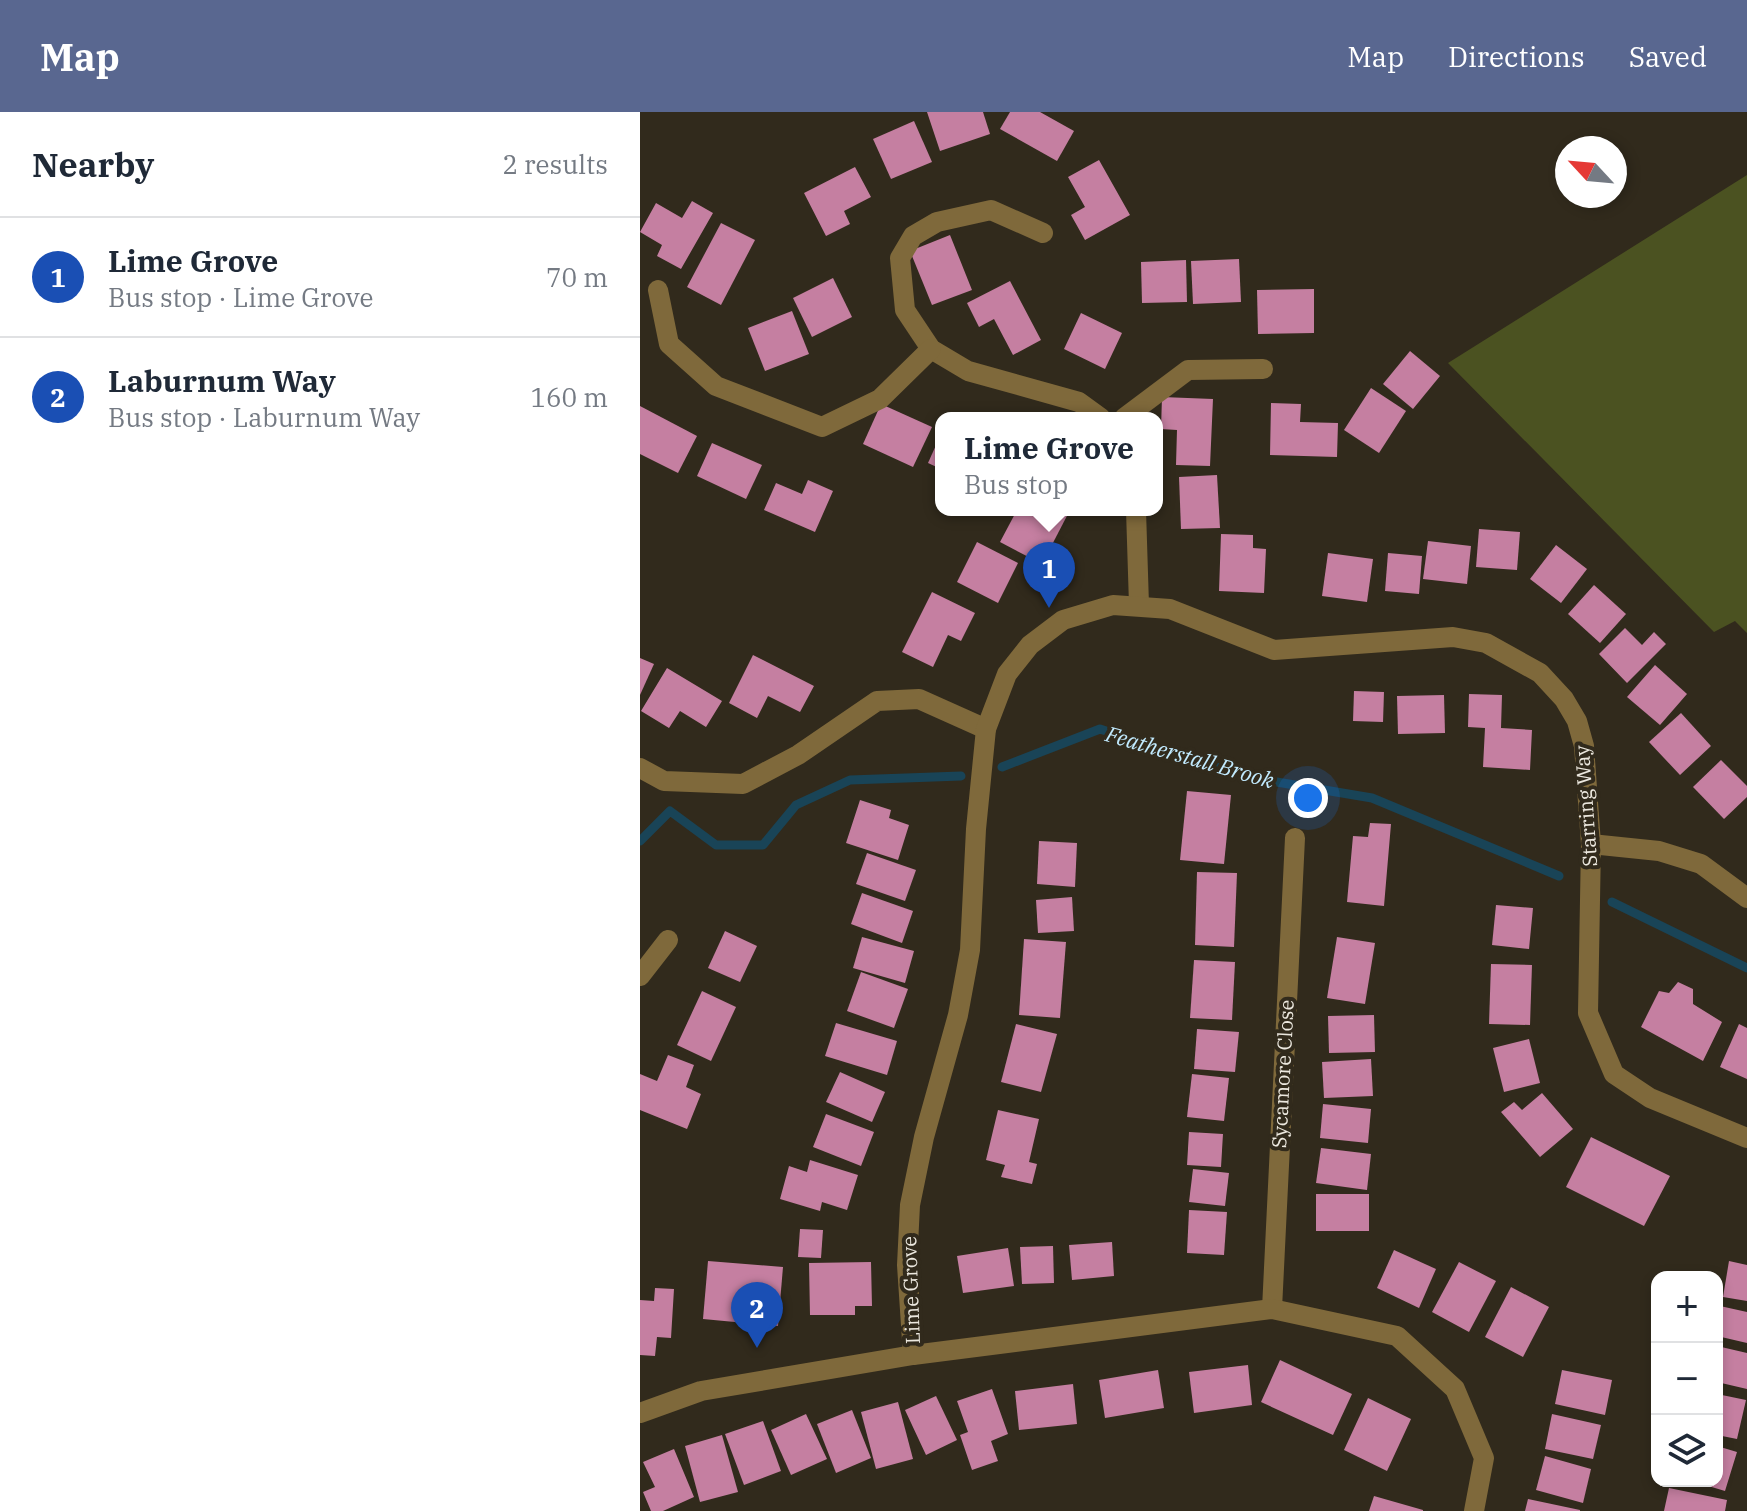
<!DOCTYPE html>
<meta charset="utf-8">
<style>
:root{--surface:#fff;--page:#f2f2f3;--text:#1f2937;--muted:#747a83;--line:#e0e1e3;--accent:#596790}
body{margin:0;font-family:"IBM Plex Serif",serif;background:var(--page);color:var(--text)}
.controls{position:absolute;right:24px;bottom:24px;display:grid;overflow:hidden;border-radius:16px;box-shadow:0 4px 12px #0003}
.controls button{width:72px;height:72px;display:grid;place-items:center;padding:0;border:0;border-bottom:2px solid var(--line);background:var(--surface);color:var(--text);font:40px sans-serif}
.compass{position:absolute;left:915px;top:24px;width:72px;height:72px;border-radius:50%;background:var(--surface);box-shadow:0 4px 12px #0003;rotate:296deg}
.you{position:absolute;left:668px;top:686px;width:28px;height:28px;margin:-20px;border:6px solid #fff;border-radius:50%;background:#1a73e8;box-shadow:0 0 0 12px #1a73e833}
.badge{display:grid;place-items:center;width:52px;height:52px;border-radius:50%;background:var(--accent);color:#fff;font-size:26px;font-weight:700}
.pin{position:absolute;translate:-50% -66px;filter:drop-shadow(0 2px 4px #0008)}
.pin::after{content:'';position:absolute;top:42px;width:28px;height:24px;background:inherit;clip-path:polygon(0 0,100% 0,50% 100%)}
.popup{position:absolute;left:295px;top:300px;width:228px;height:104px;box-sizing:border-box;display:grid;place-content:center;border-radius:16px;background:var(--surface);filter:drop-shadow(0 2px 6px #0005);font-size:26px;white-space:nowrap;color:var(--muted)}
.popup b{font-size:30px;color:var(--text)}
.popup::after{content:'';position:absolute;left:50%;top:100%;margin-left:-16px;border:16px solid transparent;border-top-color:var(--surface)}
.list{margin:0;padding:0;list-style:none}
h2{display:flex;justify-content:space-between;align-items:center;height:104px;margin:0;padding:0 32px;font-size:34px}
h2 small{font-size:26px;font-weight:400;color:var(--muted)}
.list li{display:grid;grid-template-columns:52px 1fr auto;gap:24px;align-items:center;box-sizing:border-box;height:120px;padding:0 32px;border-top:2px solid var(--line)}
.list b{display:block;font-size:30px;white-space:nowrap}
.list p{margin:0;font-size:26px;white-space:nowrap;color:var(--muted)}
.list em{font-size:26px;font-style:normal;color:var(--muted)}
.icon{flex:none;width:44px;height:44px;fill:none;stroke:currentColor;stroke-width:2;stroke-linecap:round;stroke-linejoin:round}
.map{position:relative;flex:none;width:1107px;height:1399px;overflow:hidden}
header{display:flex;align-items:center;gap:48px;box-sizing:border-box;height:112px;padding:0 40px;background:var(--accent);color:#fff}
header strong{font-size:38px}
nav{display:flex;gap:44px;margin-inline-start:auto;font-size:28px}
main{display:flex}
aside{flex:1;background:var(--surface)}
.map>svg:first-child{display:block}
.green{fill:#4b5221}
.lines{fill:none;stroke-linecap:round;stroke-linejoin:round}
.stream{stroke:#194457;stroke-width:9}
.building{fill:#c57fa1}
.minor{stroke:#7f693b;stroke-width:20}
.labels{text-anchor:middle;stroke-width:8;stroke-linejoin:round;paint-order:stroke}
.street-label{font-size:20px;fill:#ece8df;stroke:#312a1c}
.water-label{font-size:22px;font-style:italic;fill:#c2ebff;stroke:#312a1c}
</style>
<header>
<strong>Map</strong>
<nav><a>Map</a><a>Directions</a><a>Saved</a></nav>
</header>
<main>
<aside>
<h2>Nearby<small>2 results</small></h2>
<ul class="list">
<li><span class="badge" style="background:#1a4fb4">1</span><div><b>Lime Grove</b><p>Bus stop · Lime Grove</p></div><em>70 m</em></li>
<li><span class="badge" style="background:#1a4fb4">2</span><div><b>Laburnum Way</b><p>Bus stop · Laburnum Way</p></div><em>160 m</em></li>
</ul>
</aside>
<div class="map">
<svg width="1107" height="1399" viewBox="0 0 1107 1399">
<rect width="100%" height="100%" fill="#312a1c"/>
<!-- green -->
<polygon class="green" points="1107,63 1107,521 1095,509 1074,520 808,251"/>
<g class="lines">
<!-- stream -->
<g class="stream">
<polyline points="362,655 460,617 607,665 732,686 919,764"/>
<polyline points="0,729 30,699 76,733 123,733 156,693 210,668 321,664"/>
<polyline points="972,790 1107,856"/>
</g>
</g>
<!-- building -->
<g class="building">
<polygon points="287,0 343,0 350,22 300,39"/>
<polygon points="370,0 400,0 434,19 417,49 360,17"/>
<polygon points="274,9 292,50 251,67 233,27"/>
<polygon points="459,48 490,103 445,128 431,103 445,95 428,65"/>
<polygon points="215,55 231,85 204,99 210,112 186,124 164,81"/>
<polygon points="52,89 73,101 41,157 17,144 22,133 0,120 16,91 42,106"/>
<polygon points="81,111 115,128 81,193 47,175"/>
<polygon points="310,123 332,178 292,193 270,139"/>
<polygon points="599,147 601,190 553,192 551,149"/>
<polygon points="546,148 547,190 502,191 501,150"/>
<polygon points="193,166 212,205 172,225 153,186"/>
<polygon points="370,169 401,228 373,243 354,207 339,215 327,191"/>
<polygon points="674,177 674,221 618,222 617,178"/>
<polygon points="152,199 169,242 125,259 108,216"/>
<polygon points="441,201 482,221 465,257 424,237"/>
<polygon points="770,239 800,264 773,297 743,272"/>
<polygon points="731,276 766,299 739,341 704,318"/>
<polygon points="522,285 573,287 570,354 536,353 537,318 521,317"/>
<polygon points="631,291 661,292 660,310 698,311 697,345 630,343"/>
<polygon points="241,292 292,315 273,355 223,332"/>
<polygon points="0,294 57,324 38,361 0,342"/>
<polygon points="301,322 301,357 288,351"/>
<polygon points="72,331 122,353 106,387 57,364"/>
<polygon points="577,363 580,416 541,417 539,365"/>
<polygon points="168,368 193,379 175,420 124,398 136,371 162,382"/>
<polygon points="377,398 430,398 402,452 360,430"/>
<polygon points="839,417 880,420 877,458 836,455"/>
<polygon points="581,422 613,423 613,436 626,437 624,481 579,479"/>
<polygon points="788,429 831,434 827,472 783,467"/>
<polygon points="337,430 378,451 358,491 317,470"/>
<polygon points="916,433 947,457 921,491 890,467"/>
<polygon points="688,441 733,447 727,490 682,484"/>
<polygon points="748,441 782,444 779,482 745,479"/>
<polygon points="954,473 986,502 960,531 928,502"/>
<polygon points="292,480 335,501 321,529 308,523 293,555 262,540"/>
<polygon points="985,516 1002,533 1014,520 1026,532 987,571 959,542"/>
<polygon points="113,543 174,574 160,600 128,584 117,606 89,591"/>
<polygon points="0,546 14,552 0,583"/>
<polygon points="1015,553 1047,582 1020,613 987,585"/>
<polygon points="27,556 82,589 66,615 40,599 29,616 1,599"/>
<polygon points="714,579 744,580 743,610 713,609"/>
<polygon points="829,582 862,583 861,616 892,618 890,658 843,655 845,616 828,615"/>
<polygon points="804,583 805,621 758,622 757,584"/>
<polygon points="1041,601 1071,634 1040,663 1009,630"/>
<polygon points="1081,648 1107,674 1107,685 1084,707 1053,675"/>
<polygon points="547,679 591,683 584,752 540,748"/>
<polygon points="220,688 251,698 249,706 269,713 258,748 206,731"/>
<polygon points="730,711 751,712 744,794 707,790 713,724 728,725"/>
<polygon points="399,729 437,731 435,775 397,772"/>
<polygon points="227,741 276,758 265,789 216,772"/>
<polygon points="557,760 597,761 594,835 555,833"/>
<polygon points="222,781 273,799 262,831 211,812"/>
<polygon points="432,785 434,819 398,821 396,788"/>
<polygon points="856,793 893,796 889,837 852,833"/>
<polygon points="85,819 117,834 100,870 68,856"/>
<polygon points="222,825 274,839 265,871 213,856"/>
<polygon points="697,825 735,831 725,892 687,886"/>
<polygon points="384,827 426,830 420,906 379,903"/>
<polygon points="554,848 595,850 592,908 550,906"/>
<polygon points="851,852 892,853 890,913 849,912"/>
<polygon points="221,860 268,877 254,916 207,899"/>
<polygon points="1038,870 1053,877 1053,892 1082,910 1063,949 1001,915 1019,879 1029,881"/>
<polygon points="62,879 96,895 71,949 37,933"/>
<polygon points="734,903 735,940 689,941 688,904"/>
<polygon points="196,911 257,929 247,963 185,944"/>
<polygon points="376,912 417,922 401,980 361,970"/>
<polygon points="1099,912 1107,916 1107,967 1080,955"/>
<polygon points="557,917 599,920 595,960 554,957"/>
<polygon points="889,927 900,971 864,980 853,936"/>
<polygon points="28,943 54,953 46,975 61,982 47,1017 0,998 0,962 17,969"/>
<polygon points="731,947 733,984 684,986 682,950"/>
<polygon points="200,960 245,980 232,1010 186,990"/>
<polygon points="552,962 589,966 584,1009 547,1005"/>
<polygon points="902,981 933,1017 900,1045 861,1000 874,990 882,998"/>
<polygon points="683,992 731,997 728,1031 680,1026"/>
<polygon points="358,998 399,1007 389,1050 397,1052 392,1072 361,1065 365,1053 346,1048"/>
<polygon points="186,1002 234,1020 221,1054 173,1035"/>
<polygon points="549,1020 583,1022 581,1055 547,1053"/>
<polygon points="951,1025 1030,1064 1004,1114 926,1075"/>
<polygon points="681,1036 731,1042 727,1078 676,1071"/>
<polygon points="170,1048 218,1063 207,1098 182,1090 180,1099 140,1087 149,1054 167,1060"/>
<polygon points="553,1057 589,1061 585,1094 549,1090"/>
<rect x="676" y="1082" width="53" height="37"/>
<polygon points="549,1098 587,1100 584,1143 547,1141"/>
<polygon points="160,1117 183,1118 181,1146 158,1145"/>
<polygon points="472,1130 474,1164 432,1168 429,1133"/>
<polygon points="413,1134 414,1171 382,1172 380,1135"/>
<polygon points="368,1136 374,1174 323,1181 317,1144"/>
<polygon points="754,1138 796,1157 779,1196 737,1176"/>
<polygon points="68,1149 143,1155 138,1214 63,1207"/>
<polygon points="1089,1149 1107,1153 1107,1189 1083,1185"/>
<polygon points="231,1150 232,1194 215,1194 215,1203 170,1203 169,1151"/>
<polygon points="819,1150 856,1169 829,1220 792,1200"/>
<polygon points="871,1175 909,1195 883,1245 845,1225"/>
<polygon points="15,1176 34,1177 31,1226 17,1225 15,1244 0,1243 0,1188 14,1189"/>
<polygon points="1080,1194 1107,1200 1107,1231 1077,1224"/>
<polygon points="1077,1234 1107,1241 1107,1277 1077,1270"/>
<polygon points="640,1248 712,1282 693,1323 621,1290"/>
<polygon points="608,1253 612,1293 554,1301 549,1260"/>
<polygon points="518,1258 524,1296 465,1306 459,1268"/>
<polygon points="922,1258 972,1268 965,1303 915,1292"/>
<polygon points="433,1272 437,1312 379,1318 375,1279"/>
<polygon points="352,1277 368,1322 351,1329 358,1349 332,1358 320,1323 328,1320 317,1289"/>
<polygon points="1077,1282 1106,1288 1097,1327 1077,1323"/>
<polygon points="296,1284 317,1328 286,1343 265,1298"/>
<polygon points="728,1286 771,1307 747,1359 704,1338"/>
<polygon points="258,1290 273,1347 236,1357 221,1300"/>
<polygon points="212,1298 231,1346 196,1361 177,1312"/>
<polygon points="166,1302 187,1347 151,1363 131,1318"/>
<polygon points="912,1302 961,1313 953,1347 905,1337"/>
<polygon points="123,1309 141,1359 104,1373 85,1322"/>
<polygon points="82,1323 98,1380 60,1390 45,1334"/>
<polygon points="1077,1334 1097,1340 1085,1379 1055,1370 1077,1369"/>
<polygon points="34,1337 54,1385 23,1399 11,1399 3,1380 15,1375 3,1350"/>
<polygon points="905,1344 951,1357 943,1391 896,1378"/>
<polygon points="1029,1376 1087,1388 1085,1399 1024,1399"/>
<polygon points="734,1384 783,1398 783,1399 729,1399"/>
<polygon points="888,1387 940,1398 940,1399 885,1399"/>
</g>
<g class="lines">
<!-- minor -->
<g class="minor">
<polyline points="403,121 351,98 297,110 273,124 260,146 265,198 291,237 328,259 439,290 461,306"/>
<polyline points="18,178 29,232 76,274 182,315 240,287 291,237"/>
<polyline points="484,306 548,258 623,257"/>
<polyline points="496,398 499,493"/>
<polyline points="0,656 24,669 103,672 158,643 237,589 279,587 346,617"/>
<polyline points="951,732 1019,739 1061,752 1107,786"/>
<polyline points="0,864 28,828"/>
<polyline points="632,1197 655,726"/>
<polyline points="273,1243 267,1153 270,1093 284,1025 318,903 330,838 336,717 346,617 367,562 390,533 423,508 473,493 530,497 634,538 813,525 846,531 900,561 924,587 937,609 944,634 951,732 948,901 974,962 1010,986 1107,1026"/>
<polyline points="0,1301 61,1279 273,1243 632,1197 757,1224 815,1277 844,1346 834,1399"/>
</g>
</g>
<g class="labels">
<!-- street labels -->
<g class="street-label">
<text transform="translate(946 694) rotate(-94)" y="7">Starring Way</text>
<text transform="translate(643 962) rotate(-87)" y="7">Sycamore Close</text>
<text transform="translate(271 1178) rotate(-92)" y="7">Lime Grove</text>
</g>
<!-- water labels -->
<g class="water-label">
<text transform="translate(550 645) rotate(16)" y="8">Featherstall Brook</text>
</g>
</g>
</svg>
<div class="controls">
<button>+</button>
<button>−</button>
<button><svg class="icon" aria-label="layers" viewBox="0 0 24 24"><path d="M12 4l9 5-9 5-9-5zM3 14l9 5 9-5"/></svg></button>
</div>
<svg class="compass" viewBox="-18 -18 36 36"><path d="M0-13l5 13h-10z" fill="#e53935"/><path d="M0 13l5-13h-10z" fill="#747a83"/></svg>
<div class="you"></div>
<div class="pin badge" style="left:409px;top:496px;background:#1a4fb4">1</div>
<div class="popup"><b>Lime Grove</b>Bus stop</div>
<div class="pin badge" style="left:117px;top:1236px;background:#1a4fb4">2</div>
</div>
</main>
